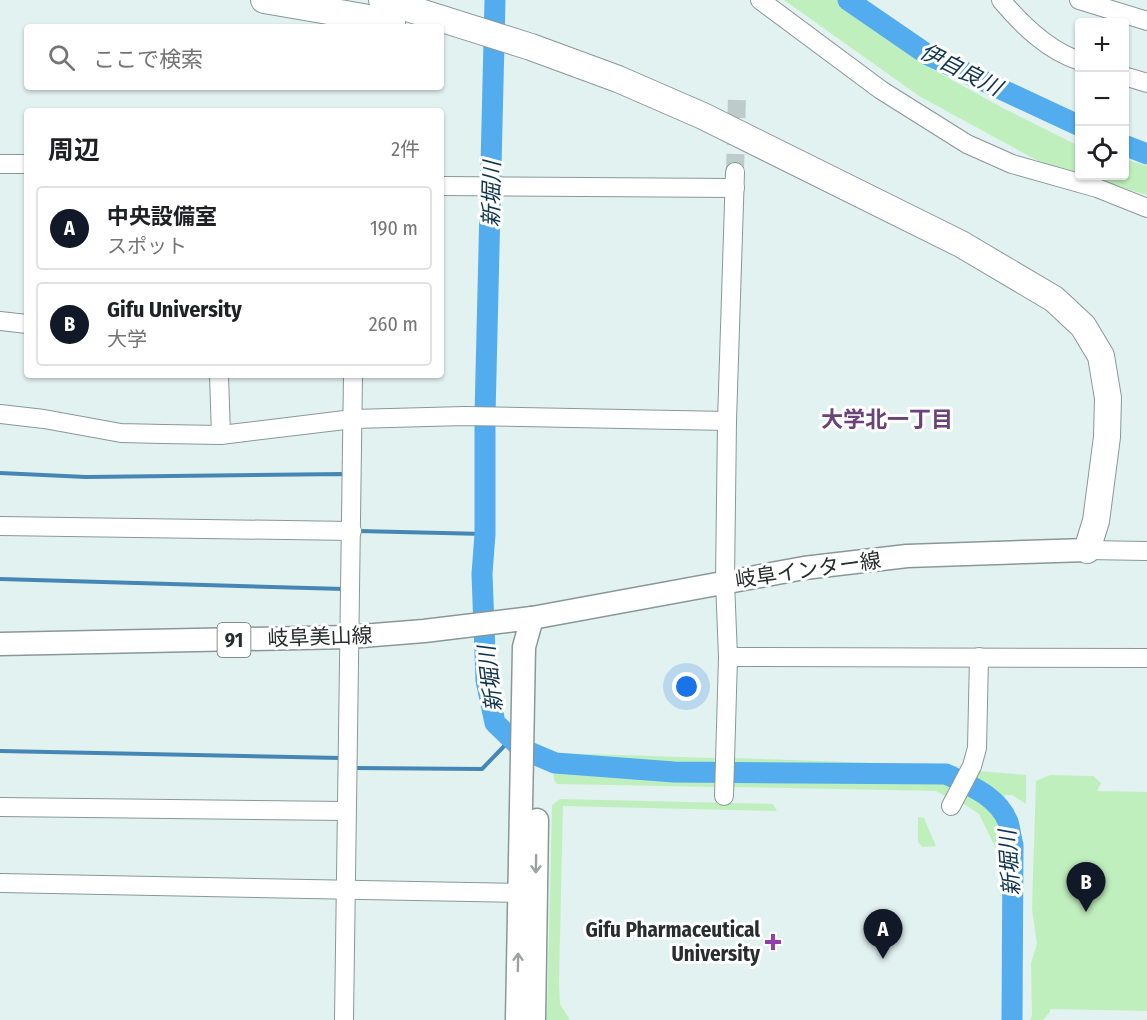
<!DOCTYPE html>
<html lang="ja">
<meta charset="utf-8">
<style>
:root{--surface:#fff;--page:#f2f2f2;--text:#202124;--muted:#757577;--line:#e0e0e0;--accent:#111827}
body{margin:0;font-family:"Fira Sans Condensed","Noto Sans JP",sans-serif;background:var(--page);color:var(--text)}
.controls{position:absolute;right:18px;top:18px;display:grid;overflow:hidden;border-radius:6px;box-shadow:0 2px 4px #0004}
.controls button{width:54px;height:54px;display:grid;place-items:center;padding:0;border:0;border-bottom:2px solid var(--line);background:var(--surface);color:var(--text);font:30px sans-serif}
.you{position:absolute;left:687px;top:687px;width:21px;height:21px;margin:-15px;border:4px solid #fff;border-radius:50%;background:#1a73e8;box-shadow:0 0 0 9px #1a73e833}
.badge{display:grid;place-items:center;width:39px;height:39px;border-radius:50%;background:var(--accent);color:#fff;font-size:20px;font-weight:700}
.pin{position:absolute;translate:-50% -50px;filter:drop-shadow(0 2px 3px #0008)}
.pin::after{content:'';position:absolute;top:32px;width:21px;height:18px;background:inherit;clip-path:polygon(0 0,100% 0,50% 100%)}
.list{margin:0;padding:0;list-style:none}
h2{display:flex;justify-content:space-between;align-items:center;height:78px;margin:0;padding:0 24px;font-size:26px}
h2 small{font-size:20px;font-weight:400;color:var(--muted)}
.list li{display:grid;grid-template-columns:39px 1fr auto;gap:18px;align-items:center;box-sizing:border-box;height:84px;margin:0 12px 12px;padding:0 12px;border:2px solid var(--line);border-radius:6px}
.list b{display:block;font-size:22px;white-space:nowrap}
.list p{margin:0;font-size:20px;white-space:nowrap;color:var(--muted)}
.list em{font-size:20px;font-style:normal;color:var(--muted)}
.icon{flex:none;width:33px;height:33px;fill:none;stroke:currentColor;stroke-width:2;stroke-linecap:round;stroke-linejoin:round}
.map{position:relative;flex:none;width:1147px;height:1020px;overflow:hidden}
.search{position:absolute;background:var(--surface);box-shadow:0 2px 4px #0004;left:24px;top:24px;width:420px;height:66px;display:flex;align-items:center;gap:15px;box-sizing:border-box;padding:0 21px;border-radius:6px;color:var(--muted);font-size:22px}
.panel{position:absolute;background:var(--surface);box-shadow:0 2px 4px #0004;left:24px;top:108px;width:420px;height:270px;border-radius:6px}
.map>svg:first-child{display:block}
.green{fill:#c0efbe}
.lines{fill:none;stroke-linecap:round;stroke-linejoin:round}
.stream{stroke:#4586b4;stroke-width:4}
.river{stroke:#52acee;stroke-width:21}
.minor-tunnel{stroke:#bdcbca;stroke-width:18;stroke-dasharray:18 9;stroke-linecap:butt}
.minor-casing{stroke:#899897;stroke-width:20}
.major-casing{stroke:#899897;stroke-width:25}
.highway-casing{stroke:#899897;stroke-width:28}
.minor{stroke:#fff;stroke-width:18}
.major{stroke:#fff;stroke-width:22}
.highway{stroke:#fff;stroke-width:26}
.oneway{stroke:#9ea1a0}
.poi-dot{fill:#923eac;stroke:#fff;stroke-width:2}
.labels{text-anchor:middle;stroke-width:6;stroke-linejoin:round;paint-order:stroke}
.shield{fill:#fff;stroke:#686d6c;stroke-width:1.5}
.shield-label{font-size:20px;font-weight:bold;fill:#272e2d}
.street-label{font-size:21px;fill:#272e2d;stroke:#fff}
.poi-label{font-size:21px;font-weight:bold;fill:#272e2d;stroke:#fff;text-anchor:end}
.water-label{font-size:22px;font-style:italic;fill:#0e344f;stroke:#fff}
.neighbourhood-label{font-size:22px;font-weight:bold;fill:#6a4178;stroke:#fff}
</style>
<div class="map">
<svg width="1147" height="1020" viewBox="0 0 1147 1020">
<rect width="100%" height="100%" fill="#e2f2f1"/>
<!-- green -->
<g class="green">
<polygon points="784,0 838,0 923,64 1001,107 1079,146 1079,174 1040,162 919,96"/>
<polygon points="1125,159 1147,166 1147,195 1085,176 1124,176"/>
<polygon points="556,753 715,758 712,769 555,761"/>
<polygon points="733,758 961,766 943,771 733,768"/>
<polygon points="553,767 557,768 715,778 714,787 557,784 554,780"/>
<polygon points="978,771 1026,775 1026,804 1012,795 1005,795 999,823 1013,860 1004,865 979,814 961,802"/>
<polygon points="1050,775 1093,776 1101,783 1097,791 1147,792 1147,1011 1050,1009 1050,1012 1043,1020 1030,1020 1032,1015 1031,963 1037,944 1032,909 1036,781"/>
<polygon points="732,776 945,778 953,783 945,796 936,791 733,787"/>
<polygon points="560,799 773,804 777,811 563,806 559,982 560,1004 570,1020 547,1020 552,805"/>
<polygon points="918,817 924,818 936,846 922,847 918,842"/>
</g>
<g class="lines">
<!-- stream -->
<g class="stream">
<polyline points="0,473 86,477 344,474 345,477"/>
<polyline points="358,531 485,534"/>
<polyline points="0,579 344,589"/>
<polyline points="0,751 341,758"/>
<polyline points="354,768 482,769 511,739"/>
</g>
<!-- river -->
<g class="river">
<path d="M495 0 485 415V534L482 574 486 680 495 723 522 749 555 763 674 772 946 774C969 785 998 796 1008 822 1010 829 1011 838 1013 845L1012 1020"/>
<polyline points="848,0 928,55 1080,126"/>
<polyline points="1124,145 1147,154"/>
</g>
<!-- minor-tunnel -->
<polyline class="minor-tunnel" points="735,172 737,95"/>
<defs>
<g id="minor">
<polyline points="760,0 881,90 967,144 1012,164 1097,188 1147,208"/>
<path d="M1001 0C1022 25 1048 51 1080 61"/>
<polyline points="1079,0 1147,21"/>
<polyline points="1124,76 1147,83"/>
<polyline points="0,164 27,164"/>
<polyline points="441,186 735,188"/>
<polyline points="0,321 27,324"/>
<polyline points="219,375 221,435"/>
<polyline points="0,414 44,419 121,433 163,434 221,435 353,419 465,416 727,421"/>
<polyline points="0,526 352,531"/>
<polyline points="1087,550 1147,551"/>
<polyline points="728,657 1147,658"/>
<polyline points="724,796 728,657 725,581 727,421 735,172"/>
<polyline points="951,806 972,766 977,748 979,657"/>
<polyline points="0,807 346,811"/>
<polyline points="0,883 520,893"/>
<path d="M344 1020C346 805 351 590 353 375"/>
</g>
<g id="major">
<polyline points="0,644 349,637 424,631 532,618 804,568 907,556 1087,550"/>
<polyline points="517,1020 524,647 532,618"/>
<polyline points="534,1020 537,820"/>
</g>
<g id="highway">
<polyline points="264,0 392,22"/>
<polyline points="382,0 531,47 618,79 703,116 961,244 1054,299 1083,326 1101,356 1108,398 1107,437 1096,521 1087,550"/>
</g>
</defs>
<!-- minor casing -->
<use href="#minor" class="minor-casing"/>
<!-- major casing -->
<use href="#major" class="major-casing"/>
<!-- highway casing -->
<use href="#highway" class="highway-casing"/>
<!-- minor -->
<use href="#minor" class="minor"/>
<!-- major -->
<use href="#major" class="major"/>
<!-- highway -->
<use href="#highway" class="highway"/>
</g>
<!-- one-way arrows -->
<defs><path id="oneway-shaft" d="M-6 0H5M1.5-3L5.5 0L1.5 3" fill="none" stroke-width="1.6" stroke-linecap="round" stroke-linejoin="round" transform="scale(1.5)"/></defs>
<g class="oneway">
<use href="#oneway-shaft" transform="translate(536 864) rotate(91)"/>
<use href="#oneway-shaft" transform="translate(518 962) rotate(-89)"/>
</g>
<!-- markers -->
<path class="poi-dot" d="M770 933h6v6h6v6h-6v6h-6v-6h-6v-6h6z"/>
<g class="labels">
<!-- shield labels -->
<rect class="shield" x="217.5" y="623" width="33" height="34" rx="4.5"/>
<g class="shield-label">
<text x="234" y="647">91</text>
</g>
<!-- street labels -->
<g class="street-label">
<text transform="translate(808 570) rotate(-8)" y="7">岐阜インター線</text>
<text transform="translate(320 637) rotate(-2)" y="7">岐阜美山線</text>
</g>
<!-- poi labels -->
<g class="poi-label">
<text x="760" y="937">Gifu Pharmaceutical<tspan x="760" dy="24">University</tspan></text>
</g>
<!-- water labels -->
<g class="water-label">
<text transform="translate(961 69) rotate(27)" y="8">伊自良川</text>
<text transform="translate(491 194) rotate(-89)" y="8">新堀川</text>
<text transform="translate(490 679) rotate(-97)" y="8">新堀川</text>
<text transform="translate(1009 863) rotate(-94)" y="8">新堀川</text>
</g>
<!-- neighbourhood labels -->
<g class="neighbourhood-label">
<text x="887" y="427">大学北一丁目</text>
</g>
</g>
</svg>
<div class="controls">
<button>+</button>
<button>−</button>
<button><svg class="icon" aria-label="locate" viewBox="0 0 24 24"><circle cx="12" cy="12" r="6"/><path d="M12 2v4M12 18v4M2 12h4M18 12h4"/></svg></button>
</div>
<div class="you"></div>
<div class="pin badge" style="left:883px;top:959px">A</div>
<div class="pin badge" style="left:1086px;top:912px">B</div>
<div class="search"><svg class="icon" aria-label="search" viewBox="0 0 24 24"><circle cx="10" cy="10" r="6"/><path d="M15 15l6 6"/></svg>ここで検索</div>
<section class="panel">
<h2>周辺<small>2件</small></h2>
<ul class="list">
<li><span class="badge">A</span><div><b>中央設備室</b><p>スポット</p></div><em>190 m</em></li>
<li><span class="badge">B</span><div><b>Gifu University</b><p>大学</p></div><em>260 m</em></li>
</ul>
</section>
</div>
